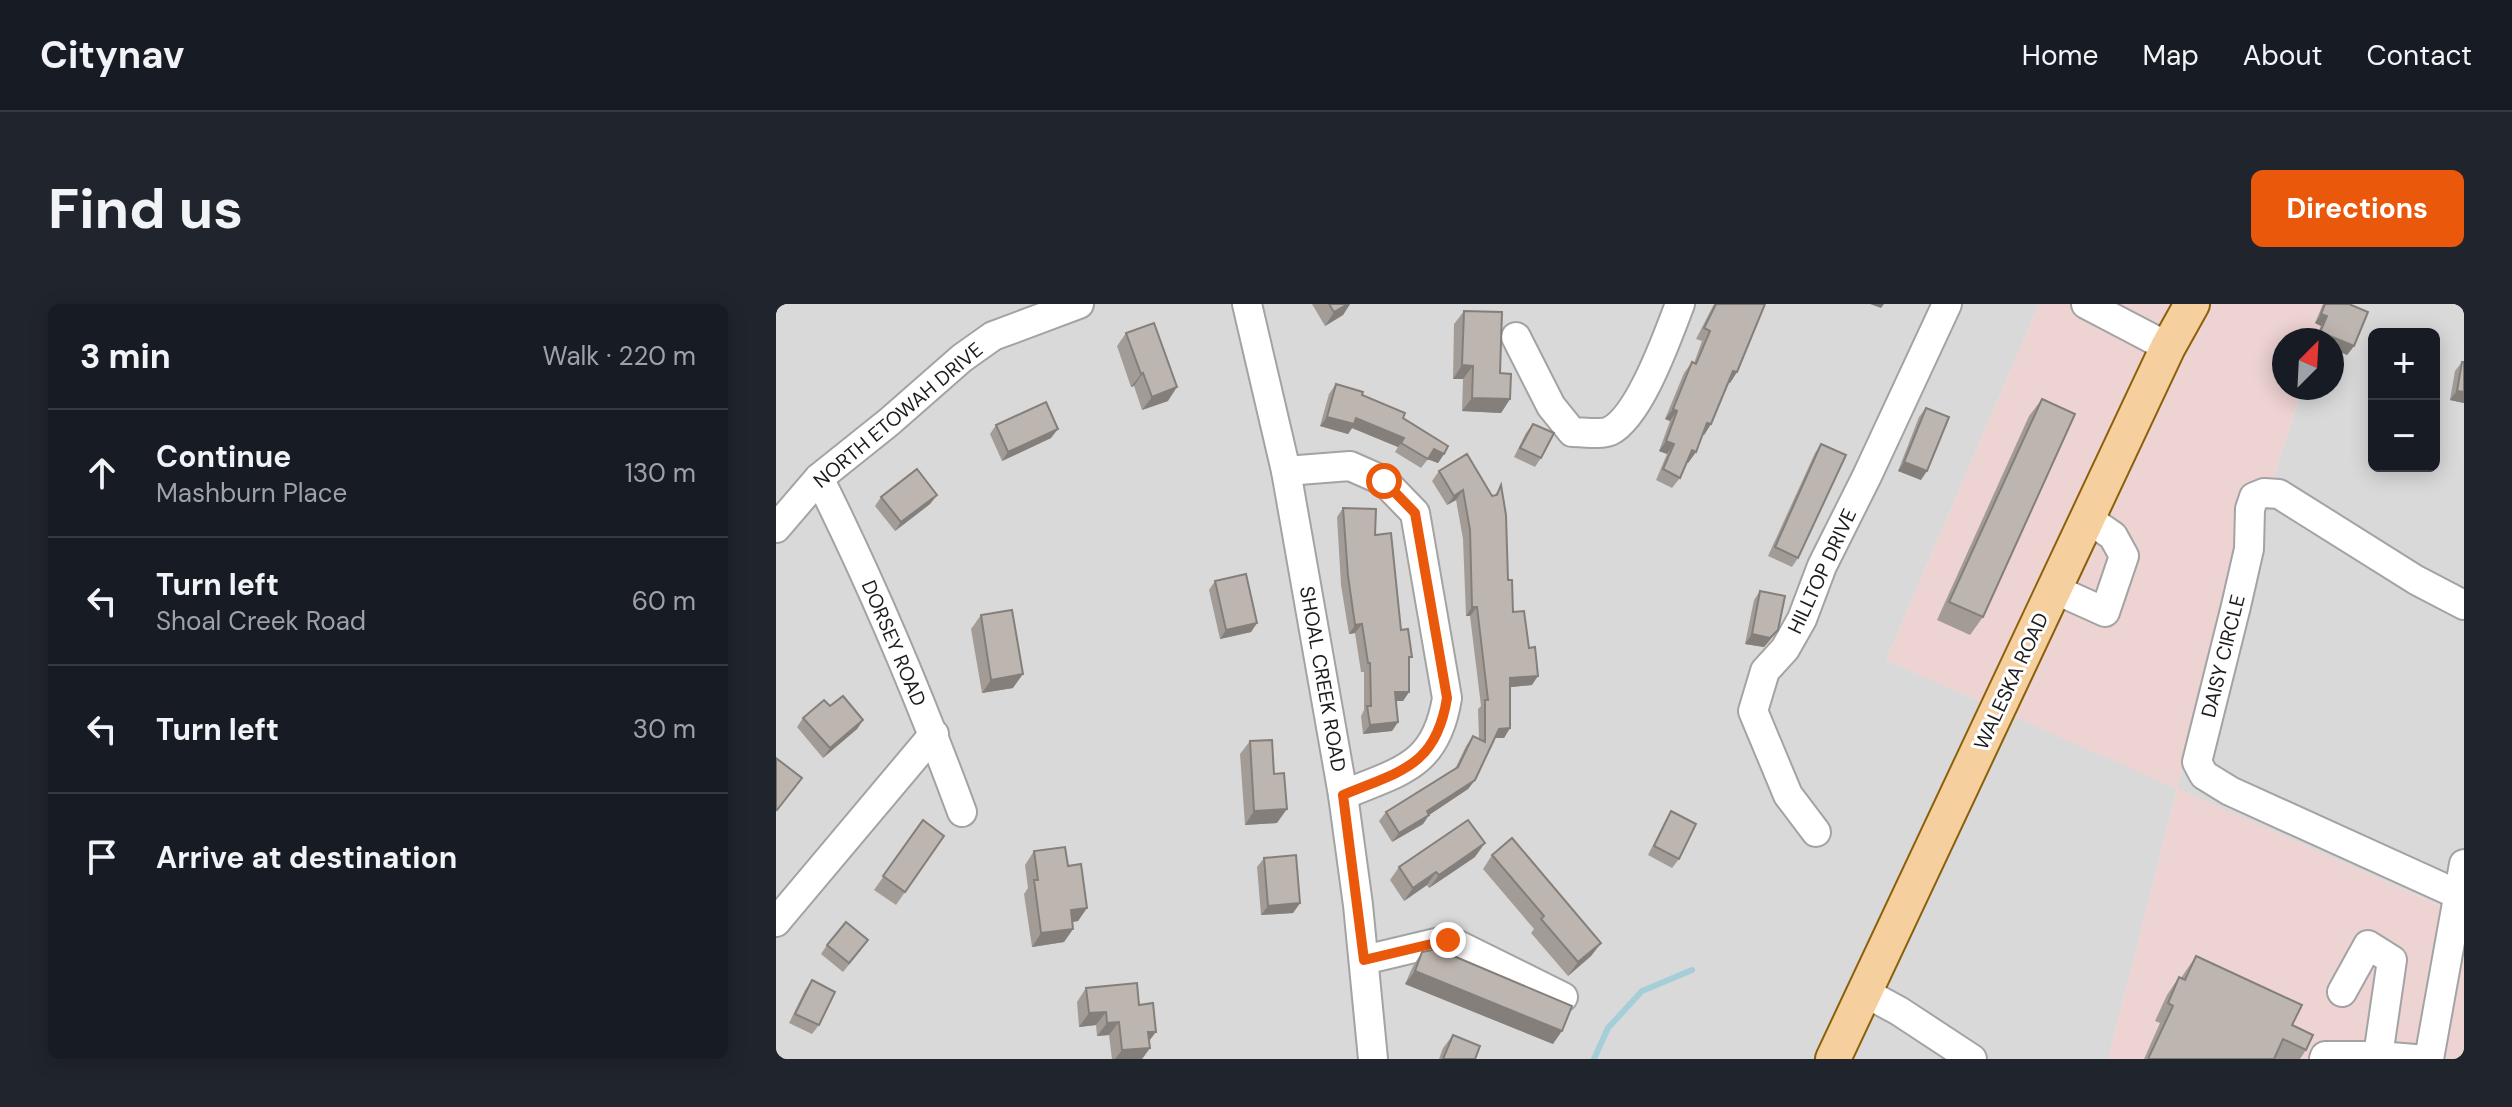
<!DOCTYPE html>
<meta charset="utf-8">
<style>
:root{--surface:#171b24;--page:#20242c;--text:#f1f3f6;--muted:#9ea1a6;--line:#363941;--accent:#ea580c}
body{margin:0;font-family:"DM Sans",sans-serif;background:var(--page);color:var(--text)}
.controls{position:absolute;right:24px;top:24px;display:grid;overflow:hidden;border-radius:12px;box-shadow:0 4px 20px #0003}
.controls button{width:72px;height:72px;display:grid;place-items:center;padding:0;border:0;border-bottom:2px solid var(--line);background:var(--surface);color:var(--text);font:40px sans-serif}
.compass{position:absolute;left:1496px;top:24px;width:72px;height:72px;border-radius:50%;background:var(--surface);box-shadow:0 4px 20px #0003;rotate:24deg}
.stop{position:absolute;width:24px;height:24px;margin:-18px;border:6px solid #ea580c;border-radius:50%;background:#fff}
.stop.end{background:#ea580c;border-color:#fff;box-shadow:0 2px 8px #0008}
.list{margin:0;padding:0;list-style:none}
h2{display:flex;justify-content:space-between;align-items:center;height:104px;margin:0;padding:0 32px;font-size:34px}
h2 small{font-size:26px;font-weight:400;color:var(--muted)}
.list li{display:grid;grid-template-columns:52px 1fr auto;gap:24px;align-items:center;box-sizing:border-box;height:128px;padding:0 32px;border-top:2px solid var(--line)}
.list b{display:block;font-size:30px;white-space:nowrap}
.list p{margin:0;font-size:26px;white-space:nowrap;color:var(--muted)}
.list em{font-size:26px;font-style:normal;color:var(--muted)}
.icon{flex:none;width:44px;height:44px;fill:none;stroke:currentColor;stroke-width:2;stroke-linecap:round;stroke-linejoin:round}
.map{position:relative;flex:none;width:1688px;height:755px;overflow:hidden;border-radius:12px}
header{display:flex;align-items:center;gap:48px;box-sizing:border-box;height:112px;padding:0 40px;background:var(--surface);border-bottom:2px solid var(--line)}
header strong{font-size:38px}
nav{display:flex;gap:44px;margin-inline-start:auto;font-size:28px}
.intro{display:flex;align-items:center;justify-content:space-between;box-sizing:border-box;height:192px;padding:0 48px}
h1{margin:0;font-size:56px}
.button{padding:20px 36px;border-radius:12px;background:var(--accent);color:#fff;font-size:28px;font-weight:700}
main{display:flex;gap:48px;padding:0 48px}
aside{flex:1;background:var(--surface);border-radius:12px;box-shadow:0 4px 20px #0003}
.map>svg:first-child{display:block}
.residential{fill:#dad9d9;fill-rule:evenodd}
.commercial{fill:#edd3d2}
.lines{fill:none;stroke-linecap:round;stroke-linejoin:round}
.stream{stroke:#a5ced9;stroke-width:6}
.minor-casing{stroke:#a3a3a3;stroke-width:32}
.major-casing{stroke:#8c5f09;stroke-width:38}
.minor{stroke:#fff;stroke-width:28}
.major{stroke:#f6cf9f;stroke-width:34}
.wall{fill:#a39c96}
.shaded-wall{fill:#847f7a}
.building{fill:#bdb5af;stroke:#847f7a;stroke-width:2}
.route{stroke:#ea580c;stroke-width:10}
.labels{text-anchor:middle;stroke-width:6;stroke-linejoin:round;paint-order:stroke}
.street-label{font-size:20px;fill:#1c1c1c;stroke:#fff}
</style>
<header>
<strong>Citynav</strong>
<nav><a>Home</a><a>Map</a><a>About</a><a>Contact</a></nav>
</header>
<div class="intro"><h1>Find us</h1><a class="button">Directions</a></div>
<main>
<aside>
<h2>3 min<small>Walk · 220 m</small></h2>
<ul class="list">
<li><svg class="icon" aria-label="ahead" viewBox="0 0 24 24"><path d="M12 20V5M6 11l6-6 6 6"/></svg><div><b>Continue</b><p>Mashburn Place</p></div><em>130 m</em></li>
<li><svg class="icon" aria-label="left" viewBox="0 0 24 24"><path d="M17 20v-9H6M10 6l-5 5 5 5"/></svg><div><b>Turn left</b><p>Shoal Creek Road</p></div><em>60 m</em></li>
<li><svg class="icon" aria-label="left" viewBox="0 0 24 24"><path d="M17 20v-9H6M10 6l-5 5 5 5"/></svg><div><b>Turn left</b></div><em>30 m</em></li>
<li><svg class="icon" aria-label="arrive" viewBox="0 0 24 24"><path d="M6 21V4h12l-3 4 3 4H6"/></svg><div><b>Arrive at destination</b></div></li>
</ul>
</aside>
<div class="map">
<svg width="1688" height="755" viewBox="0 0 1688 755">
<rect width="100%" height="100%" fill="#ede9e3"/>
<!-- residential -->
<path class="residential" d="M6 0H1263L1110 356 1401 484 1526 84H1556V36L1552 0H1688V571L1683 610 1401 485 1332 755H0V7ZM1598 30H1658V162H1598Z"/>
<!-- commercial -->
<polygon class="commercial" points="1263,0 1552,0 1541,36 1508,36 1508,84 1526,84 1401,484 1682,610 1688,571 1688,755 1332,755 1401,485 1110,356"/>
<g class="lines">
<!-- stream -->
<polyline class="stream" points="818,755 832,724 866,687 916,666"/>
<defs>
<g id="minor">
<polyline points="471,0 510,167 567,491 582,601 597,755"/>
<polyline points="1310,0 1392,43"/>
<path d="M740 33 775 102 796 128C807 128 825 131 834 127 864 112 892 31 904 0"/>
<path d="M510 167 574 162 608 177 639 209 671 394C660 463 624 467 567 491"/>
<path d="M43 174C97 282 144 394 186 508"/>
<polyline points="0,224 43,174 113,118 186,54 217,32 303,0"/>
<polyline points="1278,285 1329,308 1348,252 1337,232 1311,214"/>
<polyline points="1040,528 1012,491 977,407 989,367 1009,345 1026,315 1046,262 1091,172 1171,0"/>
<polyline points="1681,590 1454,487 1428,471 1421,458 1460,302 1473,245 1474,205 1478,193 1488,189 1503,190 1640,276 1688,301"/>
<polyline points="0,618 158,430"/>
<polyline points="588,656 672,636 787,693"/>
<polyline points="1088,688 1123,707 1196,755"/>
<polyline points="1566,688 1592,641 1616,656 1602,752 1639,755"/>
<polyline points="1548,755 1549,752 1602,752 1601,755"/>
<polyline points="1653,755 1688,560"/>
</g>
<polyline id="major" points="1057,755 1392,43 1416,0"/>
</defs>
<!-- minor casing -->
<use href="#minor" class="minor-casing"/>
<!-- major casing -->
<use href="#major" class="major-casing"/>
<!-- minor -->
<use href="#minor" class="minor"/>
<!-- major -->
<use href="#major" class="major"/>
</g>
<!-- wall -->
<g class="wall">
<polygon points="536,0 574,0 567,11 549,22"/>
<polygon points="938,0 989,0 961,68 954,79 952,79 935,120 928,131 926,131 920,148 912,159 911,158 904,174 896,184 880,176 891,150 883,147 894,117 889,115 908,69 916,58 918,59 926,37 920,35"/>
<polygon points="1547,0 1573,0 1578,42 1571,51 1556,36 1538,36 1545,22 1539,19"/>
<polygon points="688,7 724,69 734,95 725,109 686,107 687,75 677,75 678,20"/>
<polygon points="350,29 392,97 366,106 358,82 355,83 341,42"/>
<polygon points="1686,58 1688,99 1674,96 1679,67"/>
<polygon points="560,80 586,91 627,114 668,150 662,159 652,155 645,164 619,148 622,143 576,124 572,130 544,122 553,90"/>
<polygon points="1266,95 1207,313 1194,331 1161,316 1253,112"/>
<polygon points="1150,104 1145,176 1122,167 1143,113"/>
<polygon points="757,120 765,154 759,163 738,153 750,129"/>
<polygon points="220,121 275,134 226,157 214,130"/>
<polygon points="1045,140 1022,254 1016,263 992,252 1039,149"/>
<polygon points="663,167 716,192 719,191 725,181 732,276 737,308 756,381 734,383 734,424 728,434 719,434 699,476 692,485 653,511 647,520 616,538 603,517 610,508 679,465 690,442 697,432 703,435 702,405 705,402 694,312 690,312 687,235 680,196 671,201 656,177"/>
<polygon points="161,191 154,200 119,227 99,202 105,193"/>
<polygon points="567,204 599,231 633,357 633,388 627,397 620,397 622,418 616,427 587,430 585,412 588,406 588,368 585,368 579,329 573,330 565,281 561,213"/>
<polygon points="439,277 481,319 475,328 444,335 433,286"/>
<polygon points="984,287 995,335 988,343 969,340 978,296"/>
<polygon points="205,311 237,384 206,389 195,325"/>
<polygon points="27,414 87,416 81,425 47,454 21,423"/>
<polygon points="474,437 501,519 469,521 464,450"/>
<polygon points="895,507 903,555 896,564 872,551 889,517"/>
<polygon points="147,516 168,532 120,601 98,586"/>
<polygon points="258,547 292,562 311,604 302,617 296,618 297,625 288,638 256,643 248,590 252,584 249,561"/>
<polygon points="716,551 825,639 815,652 792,672 755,629 758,625 707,565"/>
<polygon points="699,553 653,584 651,581 628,597 614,576 623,563"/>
<polygon points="488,554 524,599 517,609 485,611 481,563"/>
<polygon points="51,641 85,646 67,668 45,650"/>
<polygon points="646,648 777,740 629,680 637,662"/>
<polygon points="1420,652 1516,721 1530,746 1524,755 1368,755 1384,719 1379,717 1391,691 1403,673 1405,674"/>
<polygon points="36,676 43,721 36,730 13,719 29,686"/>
<polygon points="310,684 363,701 373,737 374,744 366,755 336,755 333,731 321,732 320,721 303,723 301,698"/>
<polygon points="677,731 699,755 663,755 667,744"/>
</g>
<!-- shaded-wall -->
<g class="shaded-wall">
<polygon points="568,0 574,0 567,11 549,22 558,8"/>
<polygon points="1094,0 1108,0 1105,4"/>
<polygon points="1545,10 1551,12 1545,22 1539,19"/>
<polygon points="1544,28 1578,42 1571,51 1556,45 1556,36 1539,36"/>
<polygon points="686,61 697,62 687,75 677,75"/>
<polygon points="957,67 961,68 954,79 950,78"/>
<polygon points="367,69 358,82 355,83 365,70"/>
<polygon points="401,83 392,97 366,106 376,93"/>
<polygon points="1681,87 1688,88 1688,99 1674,96"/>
<polygon points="696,94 734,95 725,109 686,107"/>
<polygon points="897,105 901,107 894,117 889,115"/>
<polygon points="551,113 580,114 628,134 622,143 576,124 572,130 544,122"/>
<polygon points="931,119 935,120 928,131 923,129"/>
<polygon points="282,125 275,134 226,157 232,148"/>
<polygon points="890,137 898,140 891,150 883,147"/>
<polygon points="658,145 668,150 662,159 651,155"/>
<polygon points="916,146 920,148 912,159 908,157"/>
<polygon points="1128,158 1151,167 1145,176 1122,167"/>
<polygon points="687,186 680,196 671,201 678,192"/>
<polygon points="161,191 154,200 119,227 125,218"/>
<polygon points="696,303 701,303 694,312 690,312"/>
<polygon points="481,319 475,328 444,335 450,326"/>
<polygon points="586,320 579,329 573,330 579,321"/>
<polygon points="1002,326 988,343 969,340 976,330"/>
<polygon points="247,370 237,384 206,389 215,376"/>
<polygon points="762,372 756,381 727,384 734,374"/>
<polygon points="619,388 633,388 627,397 612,397"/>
<polygon points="87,416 81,425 47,454 54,444"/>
<polygon points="622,418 616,427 587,430 594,421"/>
<polygon points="734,424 728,434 717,434 723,425"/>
<polygon points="699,476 692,485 647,515 653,511 647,520 616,538 623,529 651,507"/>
<polygon points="511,505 501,519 469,521 478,507"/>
<polygon points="709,539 699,553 653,584 663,571"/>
<polygon points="660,568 651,581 628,597 637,584"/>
<polygon points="524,599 517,609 485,611 492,602"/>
<polygon points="311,604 302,617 285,620 295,606"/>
<polygon points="297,625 288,638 256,643 265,629"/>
<polygon points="825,639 815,652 792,672 802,658"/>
<polygon points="639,667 786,727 777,740 629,680"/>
<polygon points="330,708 320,721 303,723 313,709"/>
<polygon points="343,718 333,731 321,732 331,719"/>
<polygon points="372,728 380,728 370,741"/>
<polygon points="374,744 366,755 339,755 346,746"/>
</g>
<!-- building -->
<g class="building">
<polygon points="553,0 572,0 558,8"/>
<polygon points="940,0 989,0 961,68 957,67 935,120 931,119 920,148 916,146 904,174 887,165 898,140 890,137 901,107 897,105 916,58 920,60 934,27 928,24"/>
<polygon points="1549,0 1573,0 1592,8 1578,42 1544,28 1551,12 1545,10"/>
<polygon points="688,7 726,8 724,69 735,70 734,95 696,94 697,62 686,61"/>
<polygon points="378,19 401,83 376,93 367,69 365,70 350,29"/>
<polygon points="1686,58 1688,58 1688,88 1681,87"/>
<polygon points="560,80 587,88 586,91 629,109 627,114 672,142 668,150 658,145 652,155 625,139 628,134 580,114 578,120 551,113"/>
<polygon points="1266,95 1299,110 1207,313 1173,298"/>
<polygon points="270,98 282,125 232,148 220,121"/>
<polygon points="1150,104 1173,113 1151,167 1128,158"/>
<polygon points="757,120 778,129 765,154 744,144"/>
<polygon points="1045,140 1070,151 1022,254 999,243"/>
<polygon points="691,150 716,192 721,191 725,181 730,211 732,276 736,276 737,308 748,307 753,344 759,343 762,372 734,374 734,424 723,425 699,476 651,507 653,511 623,529 610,508 682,463 697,432 709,438 709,396 712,396 701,303 696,303 694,226 687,186 678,192 663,167"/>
<polygon points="141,165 161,191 125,218 105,193"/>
<polygon points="567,204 600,205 599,231 615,229 625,326 632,325 636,353 633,353 633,388 619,388 622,418 594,421 591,402 595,402 594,359 592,359 586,320 579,321 572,272"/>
<polygon points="470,270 481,319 450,326 439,277"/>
<polygon points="984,287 1009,292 1002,326 994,334 976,330"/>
<polygon points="236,306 247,370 215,376 205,311"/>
<polygon points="67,392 87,416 54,444 27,414 48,396 54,402"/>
<polygon points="496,436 498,470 508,469 511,505 478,507 474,437"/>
<polygon points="0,454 26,474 1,506 0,504"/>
<polygon points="895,507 920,520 903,555 878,542"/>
<polygon points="147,516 168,532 129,588 107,572"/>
<polygon points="692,516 709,539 663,571 660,568 637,584 623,563"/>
<polygon points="736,534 825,639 802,658 765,615 768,612 716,551"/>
<polygon points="289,543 292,562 305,560 311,604 295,606 297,625 265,629 258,576 262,576 258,547"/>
<polygon points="520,551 524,599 492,602 488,554"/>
<polygon points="70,618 92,636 73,659 51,641"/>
<polygon points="661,645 796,702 786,727 639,667 646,648"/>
<polygon points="1420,652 1526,701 1516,721 1537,731 1530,746 1507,735 1498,755 1372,755 1397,702 1392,699 1403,673 1409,676"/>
<polygon points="36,676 59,688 43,721 19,710"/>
<polygon points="361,679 363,701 377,699 380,728 372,728 374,744 346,746 343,718 331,719 330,708 313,709 310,684"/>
<polygon points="677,731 704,742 699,755 667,755"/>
</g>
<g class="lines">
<!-- route -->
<path class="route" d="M608 177 639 209 671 394C660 463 624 467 567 491L588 656 672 636"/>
</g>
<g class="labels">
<!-- street labels -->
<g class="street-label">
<text transform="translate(122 111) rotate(-40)" y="7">NORTH ETOWAH DRIVE</text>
<text transform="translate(1046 267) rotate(-65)" y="7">HILLTOP DRIVE</text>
<text transform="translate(118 339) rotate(67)" y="7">DORSEY ROAD</text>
<text transform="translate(1447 352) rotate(-76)" y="7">DAISY CIRCLE</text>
<text transform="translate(547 375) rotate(80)" y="7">SHOAL CREEK ROAD</text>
<text transform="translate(1235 377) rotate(-65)" y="7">WALESKA ROAD</text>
</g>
</g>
</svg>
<div class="controls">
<button>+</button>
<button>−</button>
</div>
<svg class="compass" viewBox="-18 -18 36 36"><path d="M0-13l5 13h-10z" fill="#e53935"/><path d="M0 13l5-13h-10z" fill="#9ea1a6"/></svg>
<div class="stop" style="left:608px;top:177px"></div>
<div class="stop end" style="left:672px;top:636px"></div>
</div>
</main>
